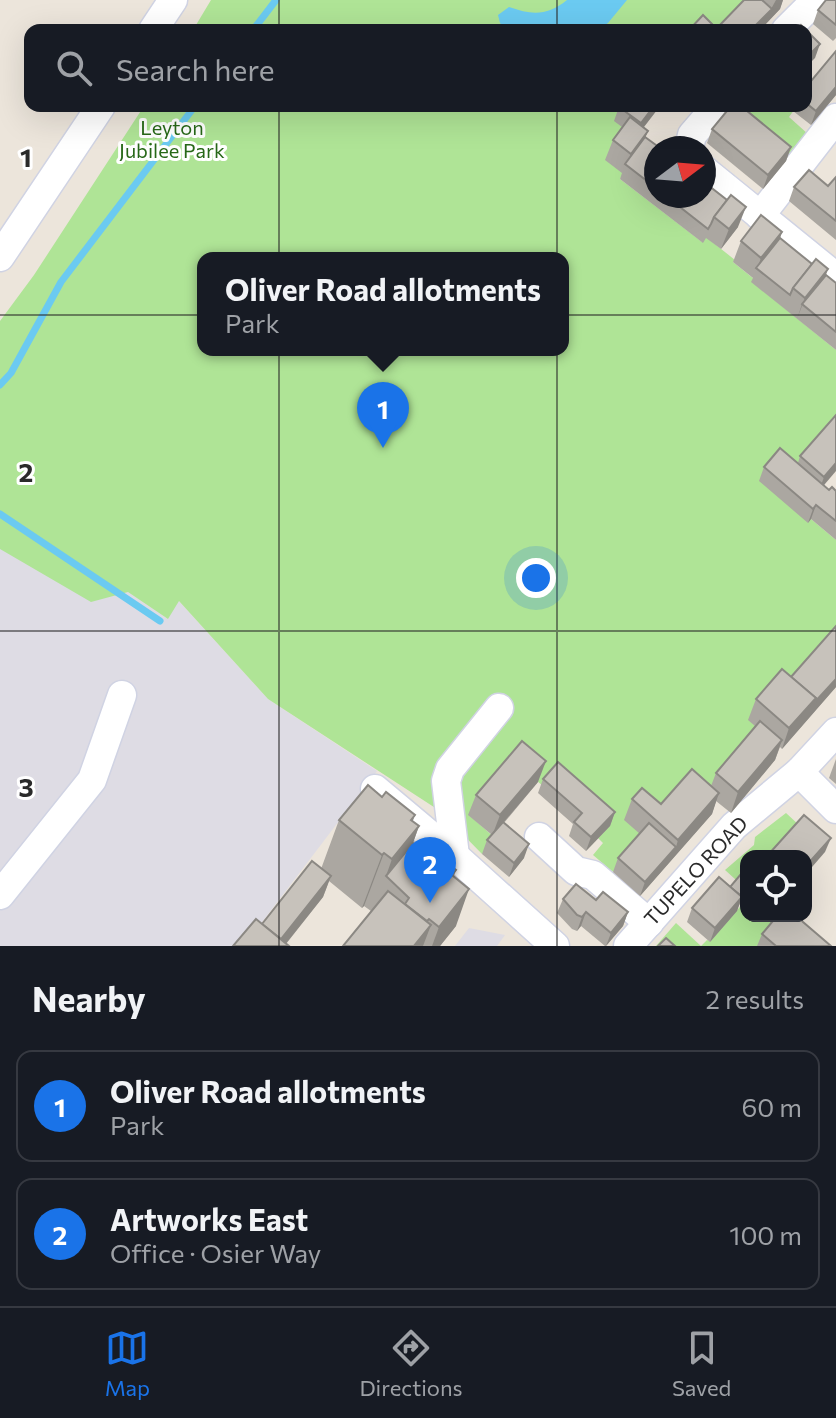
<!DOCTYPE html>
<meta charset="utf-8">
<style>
:root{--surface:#171b24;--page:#242831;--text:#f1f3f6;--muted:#9ea1a6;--line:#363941;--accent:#1a73e8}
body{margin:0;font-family:Commissioner,sans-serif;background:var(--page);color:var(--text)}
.controls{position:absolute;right:24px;bottom:24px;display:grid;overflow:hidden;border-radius:16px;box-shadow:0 8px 32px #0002}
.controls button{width:72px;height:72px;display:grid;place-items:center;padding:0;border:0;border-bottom:2px solid var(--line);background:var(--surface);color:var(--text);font:40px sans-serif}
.compass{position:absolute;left:644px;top:136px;width:72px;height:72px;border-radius:50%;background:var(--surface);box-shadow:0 8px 32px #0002;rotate:74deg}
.you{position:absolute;left:536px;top:578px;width:28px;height:28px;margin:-20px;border:6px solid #fff;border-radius:50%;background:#1a73e8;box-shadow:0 0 0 12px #1a73e833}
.badge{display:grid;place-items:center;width:52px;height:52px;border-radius:50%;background:var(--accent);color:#fff;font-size:26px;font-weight:700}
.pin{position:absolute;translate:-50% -66px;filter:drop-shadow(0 2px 4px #0008)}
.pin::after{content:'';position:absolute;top:42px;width:28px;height:24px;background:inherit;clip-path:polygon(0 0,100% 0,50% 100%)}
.popup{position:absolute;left:197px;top:252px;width:372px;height:104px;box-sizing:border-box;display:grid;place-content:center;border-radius:16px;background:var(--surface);filter:drop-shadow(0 2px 6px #0005);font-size:26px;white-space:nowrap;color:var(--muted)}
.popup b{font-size:30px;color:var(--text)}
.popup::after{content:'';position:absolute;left:50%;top:100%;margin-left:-16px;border:16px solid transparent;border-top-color:var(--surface)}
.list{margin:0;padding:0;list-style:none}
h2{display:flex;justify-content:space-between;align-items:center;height:104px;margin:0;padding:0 32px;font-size:34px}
h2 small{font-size:26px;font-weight:400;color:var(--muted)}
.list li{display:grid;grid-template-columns:52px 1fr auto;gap:24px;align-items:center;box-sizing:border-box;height:112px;margin:0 16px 16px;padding:0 16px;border:2px solid var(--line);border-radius:16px}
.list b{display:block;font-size:30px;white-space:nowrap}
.list p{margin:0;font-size:26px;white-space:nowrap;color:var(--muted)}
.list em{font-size:26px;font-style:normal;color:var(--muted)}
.icon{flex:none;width:44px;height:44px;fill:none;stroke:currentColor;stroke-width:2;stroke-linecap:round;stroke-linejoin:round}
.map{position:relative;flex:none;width:836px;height:946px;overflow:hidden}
.search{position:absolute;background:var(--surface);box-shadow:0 8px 32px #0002;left:24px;right:24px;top:24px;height:88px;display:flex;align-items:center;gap:20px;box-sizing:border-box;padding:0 28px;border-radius:16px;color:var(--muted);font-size:30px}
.sheet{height:360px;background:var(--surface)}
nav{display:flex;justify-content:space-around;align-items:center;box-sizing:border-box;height:112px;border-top:2px solid var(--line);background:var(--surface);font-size:22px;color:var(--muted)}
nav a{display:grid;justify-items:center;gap:4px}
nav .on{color:var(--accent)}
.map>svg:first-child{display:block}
.industrial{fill:#dedce4}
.green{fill:#afe496;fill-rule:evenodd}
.water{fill:#6bcaf1}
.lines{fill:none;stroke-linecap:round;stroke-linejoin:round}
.stream{stroke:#6bcaf1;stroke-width:7}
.minor-casing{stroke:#d0d3e3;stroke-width:31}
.minor{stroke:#fff;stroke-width:28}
.wall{fill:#aba7a1}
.shaded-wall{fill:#8b8883}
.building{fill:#c7c2bb;stroke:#8b8883;stroke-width:2}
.grid{fill:none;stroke:#2a2a2a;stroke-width:2;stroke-opacity:0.55}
.labels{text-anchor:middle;stroke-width:6;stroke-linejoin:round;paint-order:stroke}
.park-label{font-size:20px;fill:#276818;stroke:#fff}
.street-label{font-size:20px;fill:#2a2a2a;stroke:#fff}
.grid-label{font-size:26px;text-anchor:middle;font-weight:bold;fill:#2a2a2a;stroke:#fff;stroke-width:6;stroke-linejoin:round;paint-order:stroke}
</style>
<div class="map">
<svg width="836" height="946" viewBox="0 0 836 946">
<rect width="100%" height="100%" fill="#ece5db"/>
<!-- industrial -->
<g class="industrial">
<polygon points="0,505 168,619 178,600 268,699 377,771 244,946 0,946"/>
<polygon points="469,928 505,935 497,946 455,946"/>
</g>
<!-- green -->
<g class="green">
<polygon points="211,0 752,0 724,30 193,30"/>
<path d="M144 106H625L627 131 623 174 620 179 702 242 706 237 735 260 733 262 754 279 752 282 836 350V423L811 519 836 540V634L749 720 761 731 708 794 644 837 613 872 593 855 603 843 598 838 609 825 544 787 515 762 469 815 495 838 482 854 440 811 268 699 179 601 168 619 128 592 91 602 0 549V321L34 275ZM203 258H563V350H203Z"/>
<polygon points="736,106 797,106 789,117 808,134 786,161 729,114"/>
<polygon points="786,813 825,849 775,856 746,856 746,889 725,870 754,845 755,837"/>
<polygon points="746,900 746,916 775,916 780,921 758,946 701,946 707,940 710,941"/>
<polygon points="676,923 701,946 656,946"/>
</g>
<!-- water -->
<path class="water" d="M567 0H627L608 23 598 30H507L500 23 498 15 509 7C532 15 547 16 567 0Z"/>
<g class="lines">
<!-- stream -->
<g class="stream">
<polyline points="253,30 276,0"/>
<polyline points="0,385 11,373 61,282 195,106"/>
<polyline points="0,514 160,621"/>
</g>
<defs>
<g id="minor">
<polyline points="153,30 173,0"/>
<polyline points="786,30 816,0"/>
<polyline points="689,148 692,135 717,106"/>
<polyline points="704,170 836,277"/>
<polyline points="760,216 836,118"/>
<polyline points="0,257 101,106"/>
<polyline points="799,772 836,809"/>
<polyline points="375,789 455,856 555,946"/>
<polyline points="539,837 576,871 593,875 649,923"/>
<polyline points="455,856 446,781 450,769 499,708"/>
<polyline points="0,895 92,780 122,695"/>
<polyline points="628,946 734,826 799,772 836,732"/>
</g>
</defs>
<!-- minor casing -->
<use href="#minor" class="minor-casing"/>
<!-- minor -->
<use href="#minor" class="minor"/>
</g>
<!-- wall -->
<g class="wall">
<polygon points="744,0 783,0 780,9 760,30 689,30 717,28"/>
<polygon points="836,0 836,38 833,41 813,24 818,10"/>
<polygon points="836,51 836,95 811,125 793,111 795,106 806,106 806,87"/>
<polygon points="660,106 644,127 648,131 645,137 656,148 656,196 704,196 738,227 721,249 706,238 703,243 620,179 622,173 605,160 613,140 622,127 614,121 619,107"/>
<polygon points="712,129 791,147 786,161 763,189 707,143"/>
<polygon points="836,177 836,240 789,201 794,187 828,186"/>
<polygon points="782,232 780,238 836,283 836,350 751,282 753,278 733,262 741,241"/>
<polygon points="836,415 824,485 829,490 836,491 836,540 811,519 808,523 759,481 764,467 798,463 800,456"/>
<polygon points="791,677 836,687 782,749 780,747 775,760 731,813 716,801 712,814 640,896 613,872 618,858 640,834 624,820 632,799 661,804 711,786 716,773 755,726 748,720 756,699"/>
<polygon points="836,759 836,784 829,778"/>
<polygon points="543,779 615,812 610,826 586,851 569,836 573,824 538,793"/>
<polygon points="538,782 504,823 524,858 509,877 482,854 487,840 492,835 468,815 476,795"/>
<polygon points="339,820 412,821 419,826 413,843 421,849 456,870 454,876 456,926 440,946 343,946 371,911 364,906 362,908 329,881 323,897 286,944 262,924 321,869"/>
<polygon points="746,879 746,900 741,906 739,904 737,911 710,942 687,922 692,908"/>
<polygon points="563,899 596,900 628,912 623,926 606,946 605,946 581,926 577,931 572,929 557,913"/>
<polygon points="762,934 831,946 757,946"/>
</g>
<!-- shaded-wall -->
<g class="shaded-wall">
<polygon points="776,0 783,0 780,9 760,30 751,30 771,9"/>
<polygon points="820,44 815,58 806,67 806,58"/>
<polygon points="836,87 836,95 811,125 816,111"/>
<polygon points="654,106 660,106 636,137 641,123"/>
<polygon points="648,131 640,151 626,166 631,154"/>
<polygon points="791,147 786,161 763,189 768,175"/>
<polygon points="746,207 738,227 721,249 729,229"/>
<polygon points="782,232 775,252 757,269 761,258"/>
<polygon points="828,269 821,289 802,304 797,319 805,298"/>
<polygon points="836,463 836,471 819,491 824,477"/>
<polygon points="816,505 811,519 808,523 813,509"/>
<polygon points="836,679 836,687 782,749 789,728 816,698"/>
<polygon points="782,740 775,760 731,813 738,792"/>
<polygon points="546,761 538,782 492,836 500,815"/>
<polygon points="719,793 712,814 640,896 645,882 676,847 678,840"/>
<polygon points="615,812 610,826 586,851 591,837"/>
<polygon points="415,815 404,845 419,826 400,879 386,876 392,859 411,820"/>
<polygon points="831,838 825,852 806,874 806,866"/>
<polygon points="529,844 524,858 509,877 514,863"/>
<polygon points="384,853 364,906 362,908 382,855"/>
<polygon points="331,876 323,897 284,946 275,946"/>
<polygon points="469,889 456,926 440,946 432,946 439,927"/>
<polygon points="742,897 737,911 710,942 715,928"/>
<polygon points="586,912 581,926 577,931 582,917"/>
<polygon points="628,912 623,926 606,946 611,933"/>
<polygon points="429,919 423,934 431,925 423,946 414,946"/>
</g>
<!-- building -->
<g class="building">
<polygon points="744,0 762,0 772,9 751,30 718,30 717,28"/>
<polygon points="826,0 836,0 836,25 818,10"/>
<polygon points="703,15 718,30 689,30"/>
<polygon points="801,25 806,30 797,30"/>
<polygon points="806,30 820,44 806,58"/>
<polygon points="836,51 836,87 816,111 806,103 806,87"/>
<polygon points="620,106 654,106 641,123 619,107"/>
<polygon points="731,106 741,106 791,147 768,175 712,129"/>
<polygon points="630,117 648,131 631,154 613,140"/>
<polygon points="645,137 660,148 656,148 656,188 625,164"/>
<polygon points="809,170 828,186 836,177 836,221 794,187"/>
<polygon points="704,182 727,200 714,217 711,224 708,229 671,200 674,196 704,196"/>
<polygon points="731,195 746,207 729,229 714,217"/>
<polygon points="761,215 782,232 761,258 741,241"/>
<polygon points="780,238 812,264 793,288 790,295 756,268"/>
<polygon points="816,259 828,269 805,298 793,288"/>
<polygon points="826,275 836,283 836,332 802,304"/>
<polygon points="836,415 836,463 824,477 800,456"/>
<polygon points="780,448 829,490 832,487 836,491 836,521 816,505 813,509 764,467"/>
<polygon points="836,626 836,679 813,704 816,698 791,677"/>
<polygon points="782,669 816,698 789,728 756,699"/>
<polygon points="760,721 782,740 738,792 716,773"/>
<polygon points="522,741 546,761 500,815 476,795"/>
<polygon points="558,762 615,812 591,837 574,822 582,813 543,779"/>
<polygon points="692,769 719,793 678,840 632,799 642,788 661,804"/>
<polygon points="368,785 382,797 386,792 415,815 411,820 419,826 392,859 384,853 382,855 339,820"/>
<polygon points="804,815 831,838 806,866 806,856 767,856"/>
<polygon points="503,822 529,844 514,863 487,840"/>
<polygon points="649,823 676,847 645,882 618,858"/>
<polygon points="413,843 421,849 425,845 456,870 452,875 469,889 439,927 429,919 427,921 405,904 409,898 386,876"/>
<polygon points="312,861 331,876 281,939 262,924"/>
<polygon points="741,874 746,879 746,896 744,898 730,887"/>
<polygon points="719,877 742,897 715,928 692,908"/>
<polygon points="576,884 596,900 603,892 628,912 611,933 586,912 582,917 577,915 563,899"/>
<polygon points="388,891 431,925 414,946 343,946"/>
<polygon points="777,916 796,916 831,946 776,946 762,934"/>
<polygon points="256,919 289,946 233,946"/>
<polygon points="666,938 675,946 658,946"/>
</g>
<!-- grid -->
<path class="grid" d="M279 0V30M557 0V30M279 106V946M557 106V946M0 315H836M0 631H836"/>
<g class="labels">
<!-- park labels -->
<g class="park-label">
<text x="172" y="135">Leyton<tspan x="172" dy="23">Jubilee Park</tspan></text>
</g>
<!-- street labels -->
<g class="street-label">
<text transform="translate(696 871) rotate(-47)" y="7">TUPELO ROAD</text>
</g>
</g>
<g class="grid-label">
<text x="26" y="167">1</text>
<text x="26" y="482">2</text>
<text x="26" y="797">3</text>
</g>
</svg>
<div class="controls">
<button><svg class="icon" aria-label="locate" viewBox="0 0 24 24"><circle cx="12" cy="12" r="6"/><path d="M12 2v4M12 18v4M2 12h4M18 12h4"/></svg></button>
</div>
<svg class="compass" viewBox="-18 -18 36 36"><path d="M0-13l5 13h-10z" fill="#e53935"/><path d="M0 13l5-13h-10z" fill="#9ea1a6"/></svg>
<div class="you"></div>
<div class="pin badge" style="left:383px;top:448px">1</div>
<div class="popup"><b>Oliver Road allotments</b>Park</div>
<div class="pin badge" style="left:430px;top:903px">2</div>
<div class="search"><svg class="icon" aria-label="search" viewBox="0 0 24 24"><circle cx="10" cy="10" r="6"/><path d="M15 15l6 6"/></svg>Search here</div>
</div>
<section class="sheet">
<h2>Nearby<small>2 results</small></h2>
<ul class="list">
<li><span class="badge">1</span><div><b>Oliver Road allotments</b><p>Park</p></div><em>60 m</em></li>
<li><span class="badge">2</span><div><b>Artworks East</b><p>Office · Osier Way</p></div><em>100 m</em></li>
</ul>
</section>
<nav>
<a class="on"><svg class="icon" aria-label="map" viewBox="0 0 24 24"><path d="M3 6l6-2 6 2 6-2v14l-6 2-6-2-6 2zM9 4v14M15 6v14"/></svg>Map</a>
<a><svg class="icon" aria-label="directions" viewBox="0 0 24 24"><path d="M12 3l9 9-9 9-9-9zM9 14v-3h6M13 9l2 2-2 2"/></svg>Directions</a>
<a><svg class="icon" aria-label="saved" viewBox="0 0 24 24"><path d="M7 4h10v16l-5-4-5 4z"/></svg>Saved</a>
</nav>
